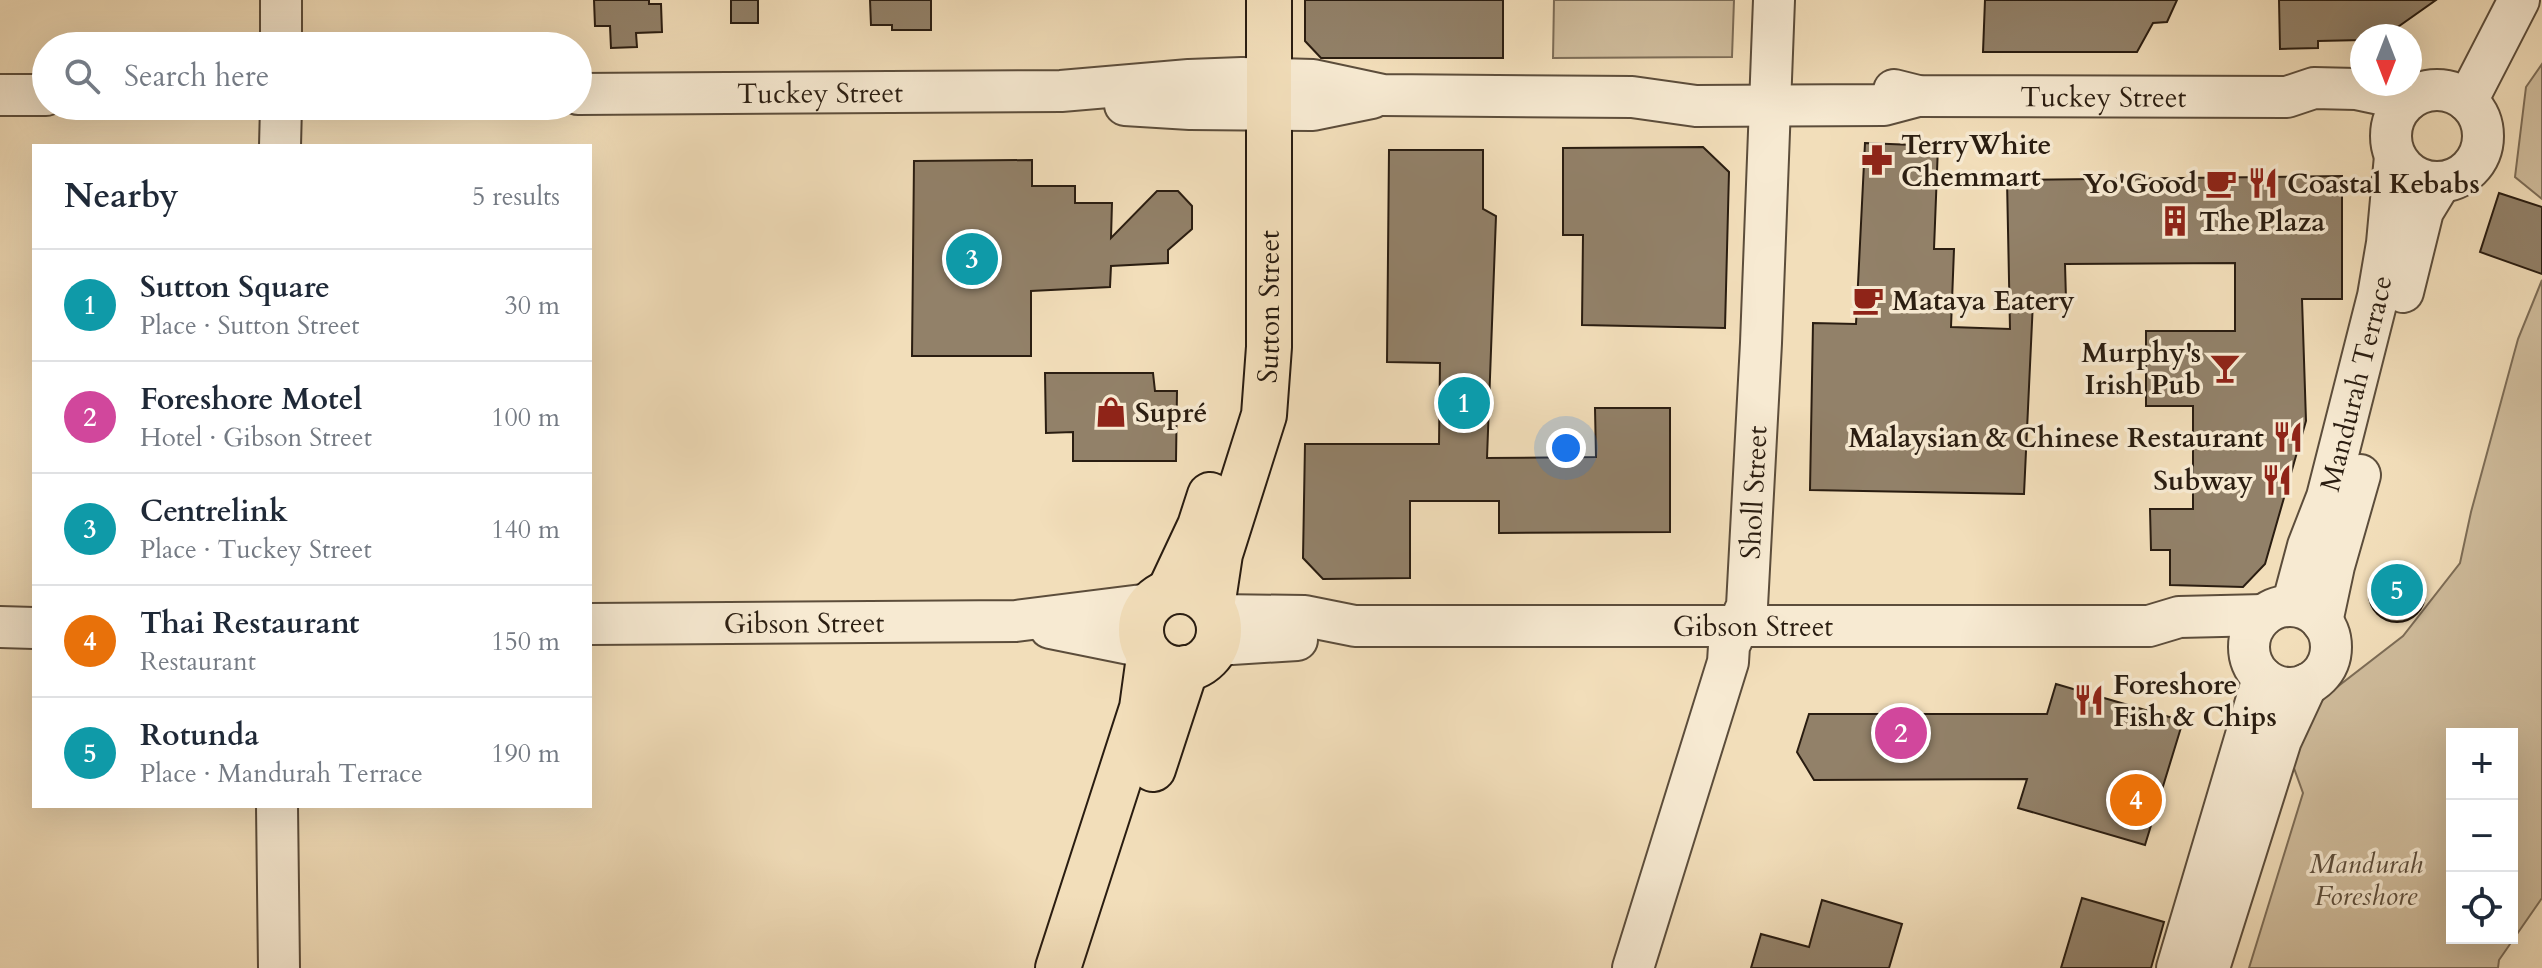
<!DOCTYPE html>
<meta charset="utf-8">
<style>
:root{--surface:#fff;--page:#f6f6f7;--text:#1f2937;--muted:#747a83;--line:#e0e1e3;--accent:#8f2418}
body{margin:0;font-family:Cardo,serif;background:var(--page);color:var(--text)}
.controls{position:absolute;right:24px;bottom:24px;display:grid;overflow:hidden;border-radius:0px;box-shadow:0 8px 32px #0002}
.controls button{width:72px;height:72px;display:grid;place-items:center;padding:0;border:0;border-bottom:2px solid var(--line);background:var(--surface);color:var(--text);font:40px sans-serif}
.compass{position:absolute;left:2350px;top:24px;width:72px;height:72px;border-radius:50%;background:var(--surface);box-shadow:0 8px 32px #0002;rotate:180deg}
.you{position:absolute;left:1566px;top:448px;width:28px;height:28px;margin:-20px;border:6px solid #fff;border-radius:50%;background:#1a73e8;box-shadow:0 0 0 12px #1a73e833}
.badge{display:grid;place-items:center;width:52px;height:52px;border-radius:50%;background:var(--accent);color:#fff;font-size:26px;font-weight:700}
.pin{position:absolute;translate:-50% -50%;border:4px solid #fff;box-shadow:0 2px 8px #0006}
.list{margin:0;padding:0;list-style:none}
h2{display:flex;justify-content:space-between;align-items:center;height:104px;margin:0;padding:0 32px;font-size:34px}
h2 small{font-size:26px;font-weight:400;color:var(--muted)}
.list li{display:grid;grid-template-columns:52px 1fr auto;gap:24px;align-items:center;box-sizing:border-box;height:112px;padding:0 32px;border-top:2px solid var(--line)}
.list b{display:block;font-size:30px;white-space:nowrap}
.list p{margin:0;font-size:26px;white-space:nowrap;color:var(--muted)}
.list em{font-size:26px;font-style:normal;color:var(--muted)}
.icon{flex:none;width:44px;height:44px;fill:none;stroke:currentColor;stroke-width:2;stroke-linecap:round;stroke-linejoin:round}
.map{position:relative;flex:none;width:2542px;height:968px;overflow:hidden}
.search{position:absolute;background:var(--surface);box-shadow:0 8px 32px #0002;left:32px;top:32px;width:560px;height:88px;display:flex;align-items:center;gap:20px;box-sizing:border-box;padding:0 28px;border-radius:44px;color:var(--muted);font-size:30px}
.panel{position:absolute;background:var(--surface);box-shadow:0 8px 32px #0002;left:32px;top:144px;width:560px;height:664px;border-radius:0px}
.map>svg:first-child{display:block}
.green{fill:#d0bd9d;stroke:#7d6d57;stroke-width:2;fill-rule:evenodd}
.building{fill:#928169;stroke:#2a1d11;stroke-width:2}
.lines{fill:none;stroke-linecap:round;stroke-linejoin:round}
.minor-casing{stroke:#5c4d3b;stroke-width:44}
.major-casing{stroke:#2a1d11;stroke-width:48}
.minor{stroke:#f7ead2;stroke-width:40}
.major{stroke:#f2deba;stroke-width:44}
.labels{text-anchor:middle;stroke-width:7;stroke-linejoin:round;paint-order:stroke}
.street-label{font-size:28px;fill:#2a1d11;stroke:#f7ead2}
.poi-label{font-size:28px;font-weight:bold;fill:#2a1d11;stroke:#f7ead2;text-anchor:start}
.park-label{font-size:28px;font-style:italic;fill:#5c4d3b;stroke:#f7ead2}
</style>
<div class="map">
<svg width="2542" height="968" viewBox="0 0 2542 968">
<rect width="100%" height="100%" fill="#f2deba"/>
<filter id="stains"><feTurbulence type="fractalNoise" baseFrequency=".0025" numOctaves="4"/><feColorMatrix values="0 0 0 0 .2 0 0 0 0 .09 0 0 0 0 .02 0 0 0 .5 -.17"/></filter>
<radialGradient id="worn" r=".72"><stop offset=".6" stop-color="#630" stop-opacity="0"/><stop offset="1" stop-color="#630" stop-opacity=".3"/></radialGradient>
<!-- green -->
<g class="green">
<polygon points="1554,0 1734,0 1732,57 1553,58"/>
<polygon points="2542,64 2542,199 2515,177 2526,87"/>
<path d="M2542 280V898L2499 960 2498 968H2249L2303 793 2287 749 2310 708 2403 636 2460 563 2471 512 2518 339ZM2452 734H2512V938H2452Z"/>
</g>
<!-- building -->
<g class="building">
<polygon points="594,0 649,0 649,4 661,4 662,32 636,33 637,47 611,48 610,26 595,26"/>
<rect x="731" y="0" width="27" height="23"/>
<polygon points="870,0 931,0 931,30 892,30 892,25 871,25"/>
<polygon points="1305,0 1503,0 1503,58 1321,58 1305,41"/>
<polygon points="1985,0 2177,0 2167,22 2153,23 2137,52 1983,52"/>
<polygon points="2279,0 2436,0 2385,36 2362,36 2362,40 2318,41 2318,48 2280,49"/>
<polygon points="1865,143 1938,146 1934,249 1954,249 1951,327 2010,329 2007,180 2342,176 2342,299 2302,299 2306,421 2265,564 2243,587 2170,585 2170,550 2151,550 2150,509 2193,509 2193,406 2146,406 2146,331 2235,331 2235,263 2065,264 2066,300 2033,301 2024,494 1810,490 1813,323 1856,324"/>
<polygon points="1703,147 1729,172 1725,328 1582,325 1583,235 1563,235 1563,148"/>
<polygon points="1389,150 1483,150 1483,209 1496,216 1487,458 1596,457 1595,408 1670,408 1670,532 1499,533 1499,501 1410,501 1410,578 1323,579 1303,558 1305,444 1439,444 1440,363 1387,362"/>
<polygon points="1032,160 1032,186 1075,186 1075,203 1112,203 1111,238 1157,191 1178,191 1192,206 1192,229 1168,250 1168,263 1111,266 1110,287 1031,291 1031,356 912,356 914,161"/>
<polygon points="2499,193 2542,207 2542,274 2480,252"/>
<polygon points="1045,373 1153,373 1155,391 1177,391 1176,461 1073,461 1073,432 1046,433"/>
<circle cx="2397" cy="594" r="28"/>
<polygon points="2056,684 2183,721 2145,845 2018,808 2027,779 1814,780 1797,752 1809,714 2047,714"/>
<polygon points="2082,898 2164,922 2151,968 2061,968"/>
<polygon points="1822,900 1902,924 1889,968 1751,968 1761,934 1809,947"/>
</g>
<g class="lines">
<defs>
<g id="minor">
<polyline points="281,46 281,0"/>
<circle cx="2437" cy="136" r="46"/>
<path id="s1" d="M1894 90 1918 96 2287 97 2314 88 2356 89 2408 100"/>
<path id="s2" d="M578 94 1061 91 1189 80 1242 78 1313 80 1383 95 1632 97 1696 106 1884 105 1918 96"/>
<polyline points="0,95 46,95"/>
<polyline points="2467,101 2519,0"/>
<polyline points="1125,105 1190,109 1313,110 1372,98"/>
<polyline points="280,146 281,106"/>
<polyline points="2403,292 2423,211 2440,183"/>
<path id="s3" d="M2292 606 2308 546 2327 497 2378 296 2387 243 2395 156"/>
<circle cx="2290" cy="647" r="41"/>
<path id="s4" d="M1216 615 1305 616 1355 626H2149L2179 617 2264 615"/>
<polyline points="2322,622 2334,566 2360,475"/>
<path id="s5" d="M590 624 1016 621 1150 604"/>
<polyline points="0,627 34,628"/>
<polyline points="1050,628 1144,647"/>
<polyline points="1216,645 1297,640"/>
<polyline points="277,806 279,968"/>
<path id="s6" d="M1633 968 1728 662 1729 646 1747 606 1761 343 1774 0"/>
<polyline points="2177,968 2263,678"/>
<polyline points="2209,968 2281,740 2307,684"/>
</g>
<g id="major">
<circle cx="1180" cy="630" r="39"/>
<polyline points="1169,592 1200,526 1210,495"/>
<path id="s7" d="M1212 607 1220 554 1264 415 1269 347V0"/>
<polyline points="1153,769 1186,668"/>
<polyline points="1058,968 1142,708 1149,657"/>
</g>
</defs>
<!-- minor casing -->
<use href="#minor" class="minor-casing"/>
<!-- major casing -->
<use href="#major" class="major-casing"/>
<!-- minor -->
<use href="#minor" class="minor"/>
<!-- major -->
<use href="#major" class="major"/>
</g>
<!-- icons -->
<defs>
<symbol id="pharmacy-bare" viewBox="-9 -9 18 18"><path d="M-2-6h4v4h4v4h-4v4h-4v-4h-4v-4h4Z" fill="#8f2418" stroke="#f7ead2" stroke-width="2.5" paint-order="stroke"/></symbol>
<symbol id="cafe-bare" viewBox="-9 -9 18 18"><path d="M-5.5-4.5H6V0H3Q3 3.5 0 3.5H-2.5Q-5.5 3.5-5.5 0ZM3-3.2v2h1.7v-2ZM-6 4.5H4V6H-6Z" fill="#8f2418" stroke="#f7ead2" stroke-width="2.5" paint-order="stroke"/></symbol>
<symbol id="restaurant-bare" viewBox="-9 -9 18 18"><path d="M-5-6h1v4h1v-4h1v4h1v-4h1v5L-1.5 .5V6h-2V.5L-5-1ZM5-6V6H3V1.5H1.5Q1.5-4 5-6Z" fill="#8f2418" stroke="#f7ead2" stroke-width="2.5" paint-order="stroke"/></symbol>
<symbol id="building-bare" viewBox="-9 -9 18 18"><path d="M-4-6H4V6H1V3H-1V6H-4ZM-2.5-4.3h1.7v1.8h-1.7ZM.8-4.3h1.7v1.8H.8ZM-2.5-1h1.7V.8h-1.7ZM.8-1h1.7V.8H.8Z" fill="#8f2418" stroke="#f7ead2" stroke-width="2.5" paint-order="stroke"/></symbol>
<symbol id="bar-bare" viewBox="-9 -9 18 18"><path d="M-6-5H6L.8 .8V4.5H3.5V6h-7V4.5H-.8V.8Z" fill="#8f2418" stroke="#f7ead2" stroke-width="2.5" paint-order="stroke"/></symbol>
<symbol id="shop-bare" viewBox="-9 -9 18 18"><path d="M-5-2.5h2.3a2.7 3.5 0 0 1 5.4 0H5L5.5 6h-11ZM-1.5-2.5h3a1.5 2.3 0 0 0-3 0Z" fill="#8f2418" stroke="#f7ead2" stroke-width="2.5" paint-order="stroke"/></symbol>
</defs>
<g fill-rule="evenodd">
<use href="#pharmacy-bare" x="1855" y="138" width="44" height="44"/>
<use href="#cafe-bare" x="2199" y="161" width="44" height="44"/>
<use href="#restaurant-bare" x="2241" y="161" width="44" height="44"/>
<use href="#building-bare" x="2153" y="199" width="44" height="44"/>
<use href="#cafe-bare" x="1846" y="278" width="44" height="44"/>
<use href="#bar-bare" x="2203" y="346" width="44" height="44"/>
<use href="#shop-bare" x="1089" y="390" width="44" height="44"/>
<use href="#restaurant-bare" x="2266" y="415" width="44" height="44"/>
<use href="#restaurant-bare" x="2255" y="458" width="44" height="44"/>
<use href="#restaurant-bare" x="2067" y="678" width="44" height="44"/>
</g>
<g class="labels">
<!-- street labels -->
<g class="street-label">
<text dy="10" stroke="none"><textPath href="#s2" startOffset="242">Tuckey Street</textPath></text>
<text dy="10" stroke="none"><textPath href="#s1" startOffset="210">Tuckey Street</textPath></text>
<text dy="10" stroke="none"><textPath href="#s7" startOffset="308">Sutton Street</textPath></text>
<text dy="10" stroke="none"><textPath href="#s3" startOffset="232">Mandurah Terrace</textPath></text>
<text dy="10" stroke="none"><textPath href="#s6" startOffset="494">Sholl Street</textPath></text>
<text dy="10" stroke="none"><textPath href="#s5" startOffset="214">Gibson Street</textPath></text>
<text dy="10" stroke="none"><textPath href="#s4" startOffset="538">Gibson Street</textPath></text>
</g>
<!-- poi labels -->
<g class="poi-label">
<text x="1901" y="154">TerryWhite<tspan x="1901" dy="32">Chemmart</tspan></text>
<text x="2197" y="193" text-anchor="end">Yo'Good</text>
<text x="2287" y="193">Coastal Kebabs</text>
<text x="2199" y="231">The Plaza</text>
<text x="1892" y="310">Mataya Eatery</text>
<text x="2201" y="362" text-anchor="end">Murphy's<tspan x="2201" dy="32">Irish Pub</tspan></text>
<text x="1135" y="422">Supré</text>
<text x="2264" y="447" text-anchor="end">Malaysian &amp; Chinese Restaurant</text>
<text x="2253" y="490" text-anchor="end">Subway</text>
<text x="2113" y="694">Foreshore<tspan x="2113" dy="32">Fish &amp; Chips</tspan></text>
</g>
<!-- park labels -->
<g class="park-label">
<text x="2366" y="873">Mandurah<tspan x="2366" dy="32">Foreshore</tspan></text>
</g>
</g>
<rect width="100%" height="100%" filter="url(#stains)"/>
<rect width="100%" height="100%" fill="url(#worn)"/>
</svg>
<div class="controls">
<button>+</button>
<button>−</button>
<button><svg class="icon" aria-label="locate" viewBox="0 0 24 24"><circle cx="12" cy="12" r="6"/><path d="M12 2v4M12 18v4M2 12h4M18 12h4"/></svg></button>
</div>
<svg class="compass" viewBox="-18 -18 36 36"><path d="M0-13l5 13h-10z" fill="#e53935"/><path d="M0 13l5-13h-10z" fill="#747a83"/></svg>
<div class="you"></div>
<div class="pin badge" style="left:1464px;top:403px;background:#0f9aa8">1</div>
<div class="pin badge" style="left:1901px;top:733px;background:#d1479c">2</div>
<div class="pin badge" style="left:972px;top:259px;background:#0f9aa8">3</div>
<div class="pin badge" style="left:2136px;top:800px;background:#e8710a">4</div>
<div class="pin badge" style="left:2397px;top:590px;background:#0f9aa8">5</div>
<div class="search"><svg class="icon" aria-label="search" viewBox="0 0 24 24"><circle cx="10" cy="10" r="6"/><path d="M15 15l6 6"/></svg>Search here</div>
<section class="panel">
<h2>Nearby<small>5 results</small></h2>
<ul class="list">
<li><span class="badge" style="background:#0f9aa8">1</span><div><b>Sutton Square</b><p>Place · Sutton Street</p></div><em>30 m</em></li>
<li><span class="badge" style="background:#d1479c">2</span><div><b>Foreshore Motel</b><p>Hotel · Gibson Street</p></div><em>100 m</em></li>
<li><span class="badge" style="background:#0f9aa8">3</span><div><b>Centrelink</b><p>Place · Tuckey Street</p></div><em>140 m</em></li>
<li><span class="badge" style="background:#e8710a">4</span><div><b>Thai Restaurant</b><p>Restaurant</p></div><em>150 m</em></li>
<li><span class="badge" style="background:#0f9aa8">5</span><div><b>Rotunda</b><p>Place · Mandurah Terrace</p></div><em>190 m</em></li>
</ul>
</section>
</div>
